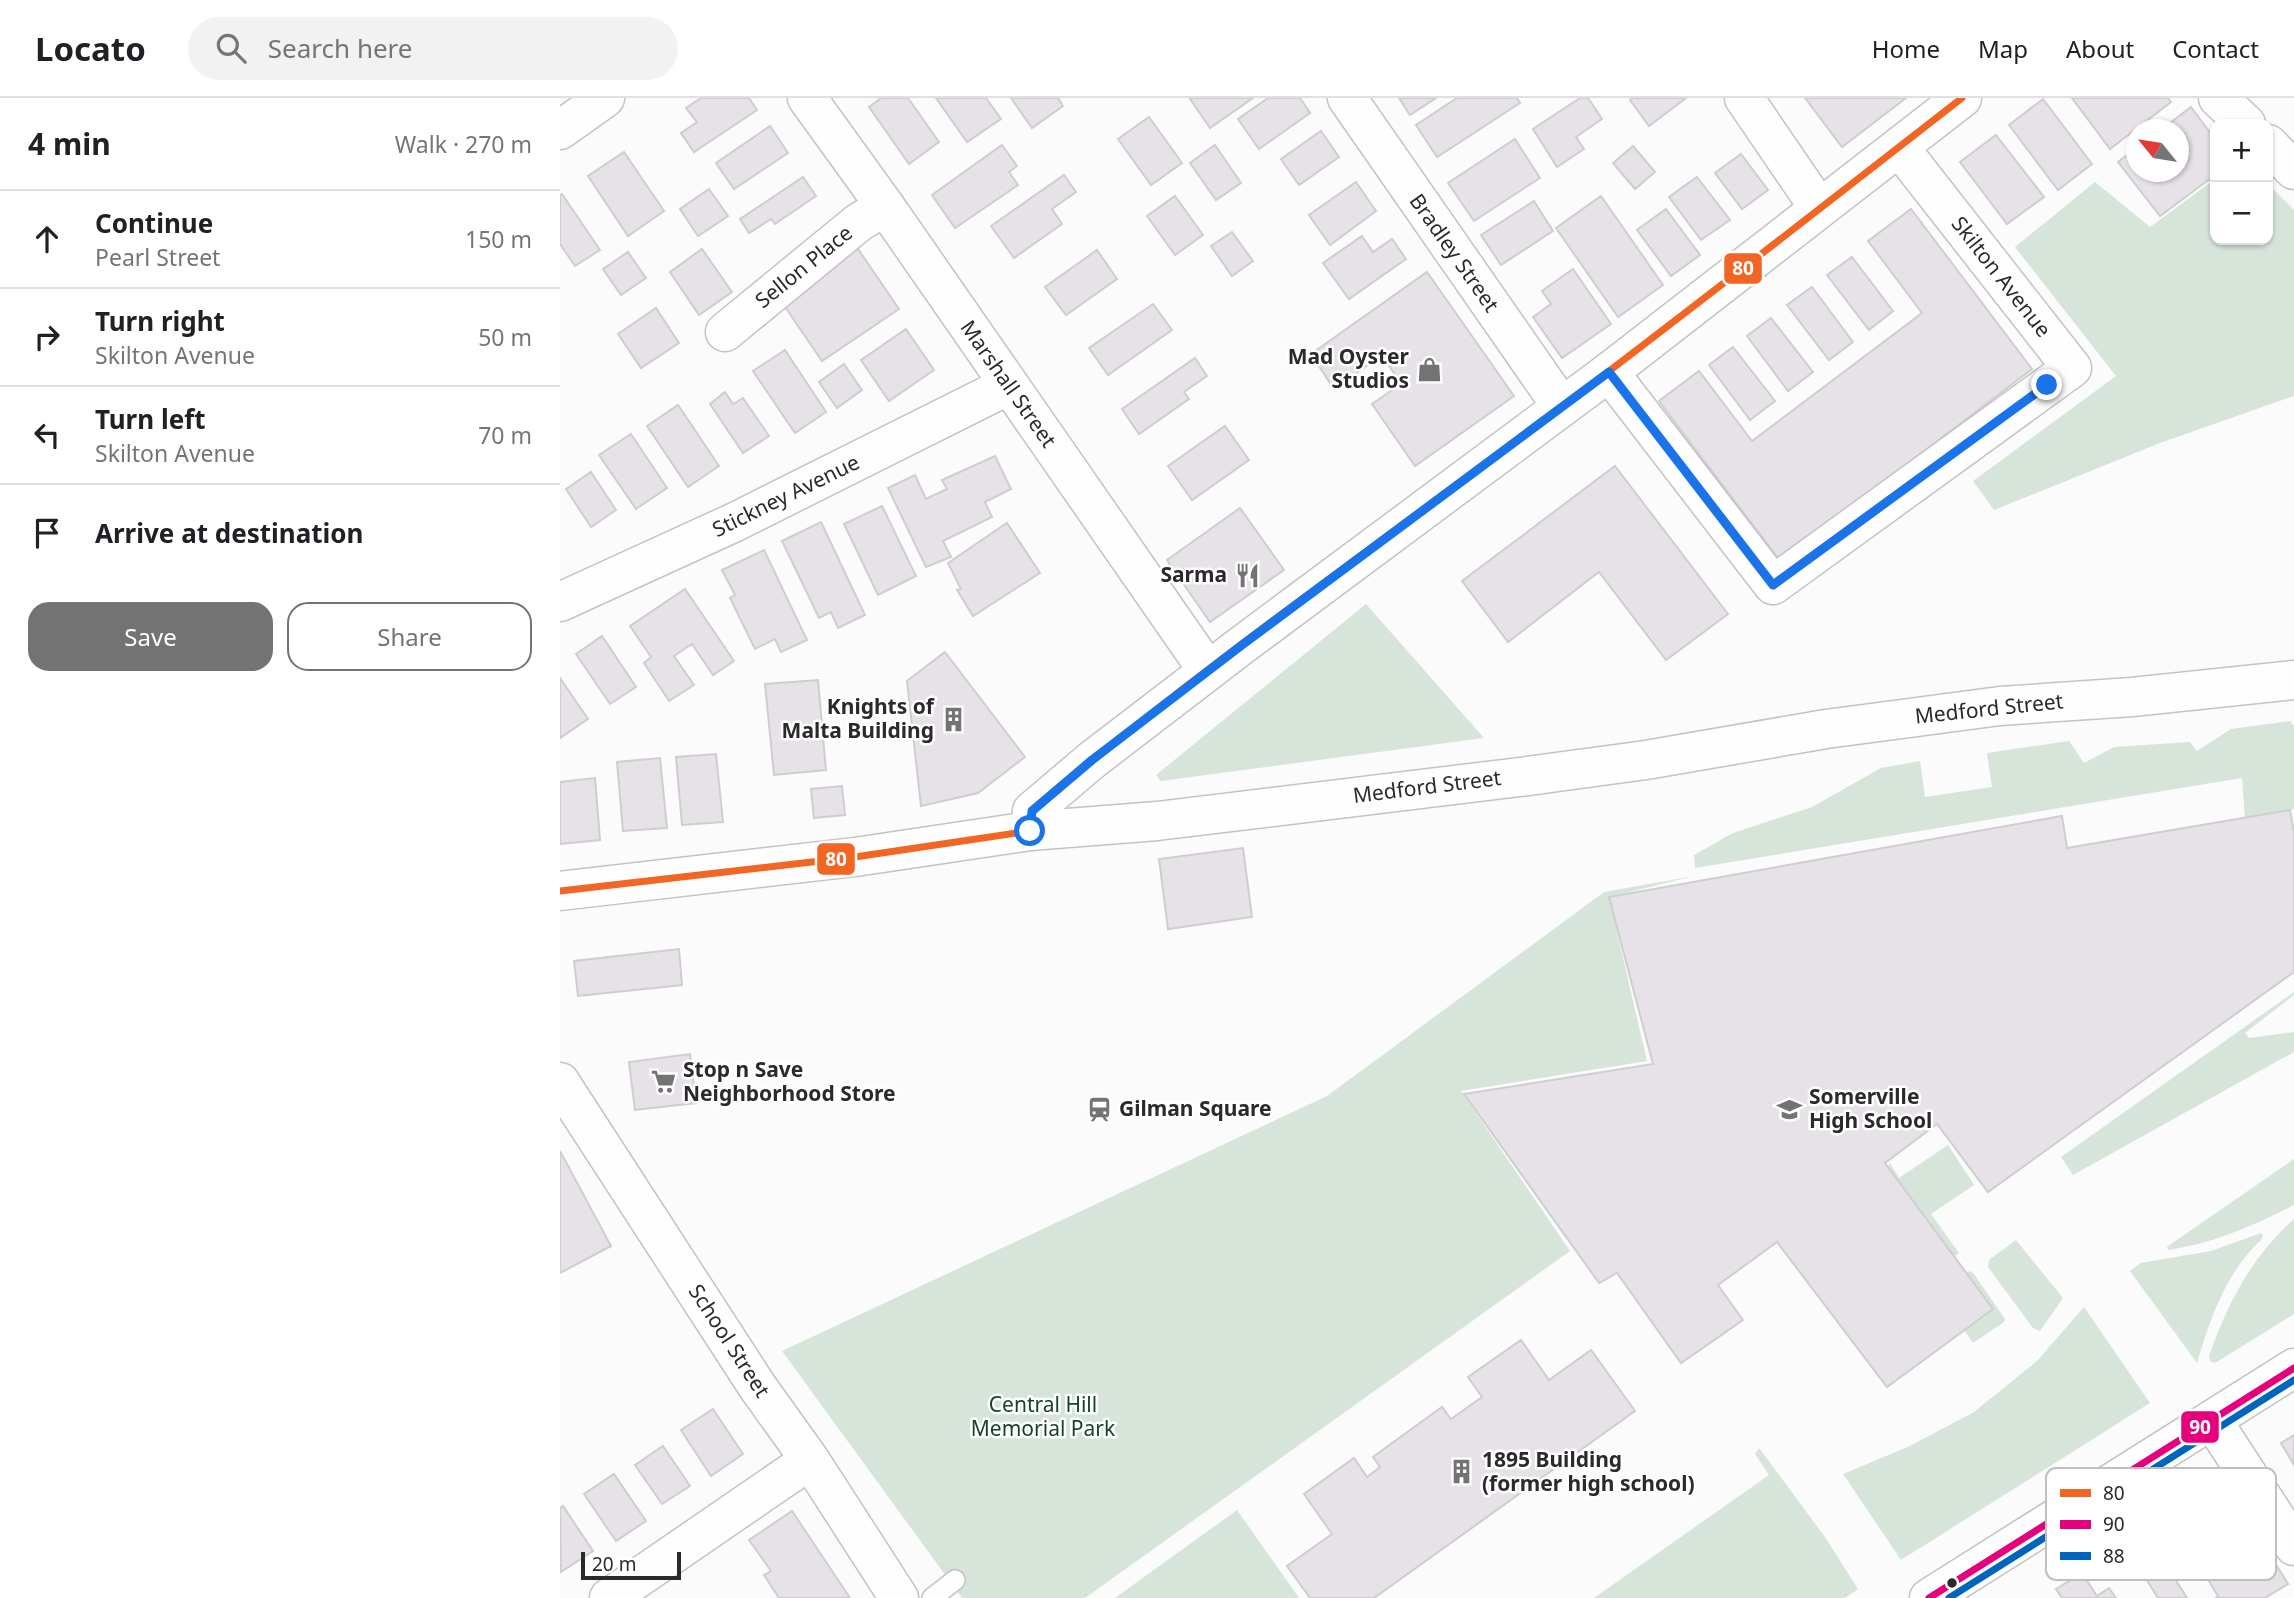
<!DOCTYPE html>
<meta charset="utf-8">
<style>
:root{--surface:#fff;--page:#f2f2f2;--text:#202124;--muted:#757577;--line:#e0e0e0;--accent:#737374}
body{margin:0;font-family:"Noto Sans",sans-serif;background:var(--page);color:var(--text)}
.controls{position:absolute;right:21px;top:21px;display:grid;overflow:hidden;border-radius:14px;box-shadow:0 2px 5px #0004}
.controls button{width:63px;height:63px;display:grid;place-items:center;padding:0;border:0;border-bottom:2px solid var(--line);background:var(--surface);color:var(--text);font:35px sans-serif}
.compass{position:absolute;left:1566px;top:21px;width:63px;height:63px;border-radius:50%;background:var(--surface);box-shadow:0 2px 5px #0004;rotate:300deg}
.scale{position:absolute;left:21px;bottom:18px;width:100px;box-sizing:border-box;padding-left:7px;border:4px solid #2a2a2b;border-top:0;font-size:19px;line-height:24px;white-space:nowrap;color:#2a2a2b;-webkit-text-stroke:5px #fff;paint-order:stroke}
.stop{position:absolute;width:21px;height:21px;margin:-16px;border:5px solid #1a73e8;border-radius:50%;background:#fff}
.stop.end{background:#1a73e8;border-color:#fff;box-shadow:0 2px 7px #0008}
.list{margin:0;padding:0;list-style:none}
h2{display:flex;justify-content:space-between;align-items:center;height:91px;margin:0;padding:0 28px;font-size:30px}
h2 small{font-size:23px;font-weight:400;color:var(--muted)}
.list li{display:grid;grid-template-columns:46px 1fr auto;gap:21px;align-items:center;box-sizing:border-box;height:98px;padding:0 28px;border-top:2px solid var(--line)}
.list b{display:block;font-size:26px;white-space:nowrap}
.list p{margin:0;font-size:23px;white-space:nowrap;color:var(--muted)}
.list em{font-size:23px;font-style:normal;color:var(--muted)}
.actions{display:flex;gap:14px;padding:21px 28px}
.actions a{flex:1;padding:16px 0;border:2px solid var(--accent);border-radius:21px;text-align:center;font-size:24px;color:var(--accent)}
.actions .main{background:var(--accent);color:#fff}
.icon{flex:none;width:38px;height:38px;fill:none;stroke:currentColor;stroke-width:2;stroke-linecap:round;stroke-linejoin:round}
.map{position:relative;flex:none;width:1734px;height:1500px;overflow:hidden}
header{display:flex;align-items:center;gap:42px;box-sizing:border-box;height:98px;padding:0 35px;background:var(--surface);border-bottom:2px solid var(--line)}
header strong{font-size:33px}
nav{display:flex;gap:38px;margin-inline-start:auto;font-size:24px}
.search{width:490px;height:63px;background:var(--page);display:flex;align-items:center;gap:18px;box-sizing:border-box;padding:0 24px;border-radius:38px;color:var(--muted);font-size:26px}
main{display:flex}
aside{flex:1;background:var(--surface)}
.map>svg:first-child{display:block}
.green{fill:#d7e4da}
.building{fill:#e6e2e8;stroke:#cececf;stroke-width:2}
.lines{fill:none;stroke-linecap:round;stroke-linejoin:round}
.lane-casing{stroke:#c3c3c3;stroke-width:22}
.street-casing{stroke:#c3c3c3;stroke-width:41}
.secondary-casing{stroke:#c3c3c3;stroke-width:41}
.lane{stroke:#fefefe;stroke-width:19}
.street{stroke:#fefefe;stroke-width:38}
.secondary{stroke:#fefefe;stroke-width:38}
.bus-1-casing{stroke:#fff;stroke-width:12}
.bus-2-casing{stroke:#fff;stroke-width:12}
.bus-3-casing{stroke:#fff;stroke-width:12}
.bus-1{stroke:#f26522;stroke-width:7}
.bus-2{stroke:#e5007d;stroke-width:7}
.bus-3{stroke:#0065bd;stroke-width:7}
.route{stroke:#1a73e8;stroke-width:9}
.bus-dot{fill:#2a2a2b;stroke:#fff;stroke-width:2.5}
.labels{text-anchor:middle;stroke-width:5;stroke-linejoin:round;paint-order:stroke}
.street-label{font-size:21px;fill:#2a2a2b;stroke:#fff}
.poi-label{font-size:21px;font-weight:bold;fill:#2a2a2b;stroke:#fff;text-anchor:start}
.park-label{font-size:21px;fill:#154527;stroke:#fff}
.key{fill:#fff;stroke:#bfbfbf;stroke-width:2}
.key-label{font-size:19px;fill:#2a2a2b}
.line-badge{stroke:#fff;stroke-width:2.5}
.badge-label{font-size:19px;text-anchor:middle;font-weight:bold;fill:#fff}
</style>
<header>
<strong>Locato</strong>
<div class="search"><svg class="icon" aria-label="search" viewBox="0 0 24 24"><circle cx="10" cy="10" r="6"/><path d="M15 15l6 6"/></svg>Search here</div>
<nav><a>Home</a><a>Map</a><a>About</a><a>Contact</a></nav>
</header>
<main>
<aside>
<h2>4 min<small>Walk · 270 m</small></h2>
<ul class="list">
<li><svg class="icon" aria-label="ahead" viewBox="0 0 24 24"><path d="M12 20V5M6 11l6-6 6 6"/></svg><div><b>Continue</b><p>Pearl Street</p></div><em>150 m</em></li>
<li><svg class="icon" aria-label="right" viewBox="0 0 24 24"><path d="M7 20v-9h11M14 6l5 5-5 5"/></svg><div><b>Turn right</b><p>Skilton Avenue</p></div><em>50 m</em></li>
<li><svg class="icon" aria-label="left" viewBox="0 0 24 24"><path d="M17 20v-9H6M10 6l-5 5 5 5"/></svg><div><b>Turn left</b><p>Skilton Avenue</p></div><em>70 m</em></li>
<li><svg class="icon" aria-label="arrive" viewBox="0 0 24 24"><path d="M6 21V4h12l-3 4 3 4H6"/></svg><div><b>Arrive at destination</b></div></li>
</ul>
<div class="actions"><a class="main">Save</a><a>Share</a></div>
</aside>
<div class="map">
<svg width="1734" height="1500" viewBox="0 0 1734 1500">
<rect width="100%" height="100%" fill="#fbfbfb"/>
<!-- green -->
<g class="green">
<polygon points="1655,81 1655,142 1708,142 1708,86 1734,112 1734,298 1600,345 1434,412 1413,383 1556,278 1455,149 1535,84 1590,129"/>
<polygon points="806,506 924,640 601,683 596,677"/>
<polygon points="1730,623 1734,628 1734,711 1730,712 1685,720 1682,680 1135,770 1134,757 1173,735 1252,709 1321,670 1360,663 1365,699 1432,689 1427,655 1509,643 1524,665 1554,649 1630,644 1637,653 1671,631"/>
<polygon points="1134,778 1049,799 1087,963 901,993 1010,1153 525,1500 402,1500 222,1253 767,998 1044,794"/>
<polygon points="1734,894 1734,897 1685,935 1689,940 1734,934 1734,954 1513,1077 1501,1059"/>
<polygon points="1388,1047 1414,1087 1371,1116 1399,1155 1394,1159 1328,1069 1330,1065 1339,1080"/>
<path d="M1734 1061V1107C1695 1127 1652 1146 1608 1152L1607 1149 1611 1146Z"/>
<path d="M1734 1121V1216L1660 1262 1654 1265 1650 1263 1649 1258C1668 1204 1691 1160 1734 1121Z"/>
<path d="M1701 1135 1703 1137 1701 1142C1666 1174 1650 1221 1637 1265L1570 1173 1581 1165 1651 1153Z"/>
<polygon points="1456,1142 1503,1200 1480,1233 1473,1230 1428,1169 1429,1162"/>
<polygon points="1410,1173 1414,1176 1445,1221 1444,1224 1413,1245 1404,1232 1406,1175"/>
<polygon points="1524,1209 1590,1305 1341,1462 1283,1376 1350,1348 1414,1314 1477,1263"/>
<polygon points="1199,1350 1265,1439 1298,1491 1285,1500 1034,1500 1209,1377 1195,1356"/>
<polygon points="677,1412 739,1500 555,1500"/>
</g>
<!-- building -->
<g class="building">
<polygon points="141,0 189,0 197,12 134,54 121,35 137,24 126,10"/>
<polygon points="321,0 348,0 379,44 349,66 309,9"/>
<polygon points="376,0 426,0 441,21 407,44"/>
<polygon points="451,0 498,0 503,8 472,30"/>
<polygon points="632,0 693,0 650,30 630,1"/>
<polygon points="708,0 740,0 750,15 699,51 678,21"/>
<polygon points="839,0 876,0 850,17"/>
<polygon points="897,0 957,0 960,5 877,59 856,27"/>
<polygon points="1020,0 1028,0 1042,21 1016,39 1024,51 997,69 973,31"/>
<polygon points="1073,0 1126,0 1089,28 1070,2"/>
<polygon points="1245,0 1346,0 1282,49"/>
<polygon points="1512,0 1608,0 1611,4 1550,51"/>
<polygon points="1483,1 1532,66 1498,92 1449,27"/>
<polygon points="1631,9 1655,41 1655,77 1600,118 1558,64 1576,50 1576,74 1618,74 1618,32 1601,32"/>
<polygon points="589,19 622,65 591,87 558,41"/>
<polygon points="210,28 228,55 174,91 156,65"/>
<polygon points="761,33 779,59 739,87 721,61"/>
<polygon points="1436,37 1484,99 1447,126 1400,64"/>
<polygon points="955,41 980,80 914,123 888,85"/>
<polygon points="442,47 457,68 449,74 458,87 395,130 372,97"/>
<polygon points="655,47 681,85 656,102 630,65"/>
<polygon points="1073,48 1095,74 1075,91 1053,65"/>
<polygon points="64,54 104,113 68,138 28,78"/>
<polygon points="1181,56 1208,92 1182,111 1155,75"/>
<polygon points="504,77 516,94 492,111 502,126 454,160 431,128"/>
<polygon points="243,79 256,98 215,126 211,121 189,135 180,121"/>
<polygon points="1137,79 1170,122 1141,142 1109,99"/>
<polygon points="796,84 816,113 770,147 749,117"/>
<polygon points="149,91 168,118 138,138 120,111"/>
<polygon points="2,96 40,152 15,168 0,146 0,97"/>
<polygon points="615,98 643,137 615,157 587,118"/>
<polygon points="1041,98 1103,187 1058,219 996,130"/>
<polygon points="974,103 993,133 941,167 921,137"/>
<polygon points="1106,111 1140,157 1111,178 1077,132"/>
<polygon points="1351,111 1472,271 1220,463 1099,303 1139,273 1192,343 1362,215 1308,143"/>
<polygon points="672,134 693,163 672,178 651,148"/>
<polygon points="802,138 813,154 832,141 846,161 789,201 763,165"/>
<polygon points="296,148 339,211 262,263 219,200"/>
<polygon points="142,151 172,194 139,217 110,174"/>
<polygon points="537,152 557,181 506,217 485,189"/>
<polygon points="68,154 86,180 61,197 43,171"/>
<polygon points="1292,159 1333,213 1309,232 1267,177"/>
<polygon points="1013,171 1051,226 1002,260 973,219 991,206 982,193"/>
<polygon points="867,174 954,298 855,368 812,306 841,286 822,257 774,291 751,256"/>
<polygon points="1252,189 1293,244 1269,262 1227,207"/>
<polygon points="593,206 612,232 548,277 529,250"/>
<polygon points="96,210 119,245 81,270 58,236"/>
<polygon points="1211,220 1253,274 1228,293 1187,238"/>
<polygon points="346,231 374,272 329,303 301,262"/>
<polygon points="1173,249 1215,303 1190,322 1149,267"/>
<polygon points="225,252 266,314 235,335 193,273"/>
<polygon points="635,260 647,278 624,294 629,301 579,336 562,311"/>
<polygon points="284,266 302,292 277,310 259,284"/>
<polygon points="165,294 173,306 183,300 209,338 183,355 150,306"/>
<polygon points="118,307 159,368 128,389 87,328"/>
<polygon points="665,328 689,362 632,402 608,368"/>
<polygon points="71,336 107,390 76,411 39,357"/>
<polygon points="435,358 451,391 425,404 432,419 383,443 391,459 366,469 328,390 355,377 366,401 387,391 382,382"/>
<polygon points="1055,368 1168,516 1106,562 1039,474 948,544 902,483"/>
<polygon points="31,374 56,412 31,429 6,391"/>
<polygon points="322,408 356,478 318,497 284,426"/>
<polygon points="680,410 724,472 650,524 607,462"/>
<polygon points="261,424 305,517 278,530 271,514 259,520 222,443"/>
<polygon points="447,425 480,475 413,518 397,492 401,491 388,465"/>
<polygon points="204,452 247,542 221,554 215,541 195,551 170,500 175,497 162,472"/>
<polygon points="125,491 174,563 153,577 132,546 114,558 134,587 109,603 84,565 91,559 70,528"/>
<polygon points="42,538 76,589 50,606 16,556"/>
<polygon points="385,554 465,659 418,695 361,708 347,583"/>
<polygon points="0,580 28,621 0,640"/>
<polygon points="258,582 266,672 214,677 205,586"/>
<polygon points="156,656 163,724 122,727 116,659"/>
<polygon points="100,660 107,730 63,733 57,664"/>
<polygon points="35,680 40,742 0,746 0,684"/>
<polygon points="282,688 285,717 254,720 251,691"/>
<polygon points="1730,712 1734,734 1734,874 1428,1094 1377,1026 1325,1065 1433,1211 1327,1289 1217,1144 1158,1187 1183,1222 1121,1265 1057,1175 1039,1185 904,996 1093,966 1049,799 1502,718 1507,750"/>
<polygon points="683,750 692,819 608,831 599,761"/>
<polygon points="119,851 122,887 18,898 14,863"/>
<polygon points="130,956 136,1005 75,1012 69,964"/>
<polygon points="0,1053 51,1148 0,1175"/>
<polygon points="961,1242 989,1282 1031,1252 1075,1313 814,1500 750,1500 727,1468 772,1436 744,1396 794,1360 807,1379 820,1369 813,1359 882,1309 891,1321 922,1299 908,1279"/>
<polygon points="153,1311 183,1356 151,1378 121,1332"/>
<polygon points="1734,1337 1734,1367 1721,1345"/>
<polygon points="103,1348 130,1388 102,1406 75,1367"/>
<polygon points="54,1376 86,1423 56,1443 24,1396"/>
<polygon points="1631,1393 1640,1405 1649,1400 1656,1412 1675,1400 1728,1486 1705,1500 1656,1500 1658,1498 1629,1450 1605,1465 1627,1500 1598,1500 1583,1476 1577,1480 1553,1441"/>
<polygon points="3,1408 33,1453 1,1474 0,1410"/>
<polygon points="232,1413 290,1500 219,1500 204,1477 211,1473 189,1442"/>
<polygon points="1522,1475 1537,1498 1549,1490 1556,1500 1502,1500 1496,1491"/>
</g>
<g class="lines">
<defs>
<polyline id="lane" points="372,1500 395,1482"/>
<g id="street">
<polyline points="247,0 325,108 648,573"/>
<polyline points="787,0 1002,309"/>
<polyline points="1184,0 1259,110"/>
<polyline points="1658,0 1686,26"/>
<polyline points="0,32 45,0"/>
<polyline points="1708,46 1734,72"/>
<polyline points="165,234 298,125 325,108"/>
<polyline points="1049,274 1213,487 1512,270 1339,49"/>
<polyline points="0,504 175,424 449,287"/>
<polyline points="1652,1322 1734,1448"/>
<polyline points="49,1500 250,1362"/>
</g>
<g id="secondary">
<polyline points="470,733 472,713 532,662 682,547 1049,274 1402,0"/>
<polyline points="0,793 295,759 470,733 597,723 960,679 1086,662 1266,631 1440,608 1572,599 1734,582"/>
<polyline points="0,984 197,1288 250,1362 339,1500"/>
<polyline points="1369,1500 1734,1270"/>
</g>
</defs>
<!-- lane casing -->
<use href="#lane" class="lane-casing"/>
<!-- street casing -->
<use href="#street" class="street-casing"/>
<!-- secondary casing -->
<use href="#secondary" class="secondary-casing"/>
<!-- lane -->
<use href="#lane" class="lane"/>
<!-- street -->
<use href="#street" class="street"/>
<!-- secondary -->
<use href="#secondary" class="secondary"/>
<defs>
<path id="bus-1" d="M0 793 295 759 470 733 472 713C626 582 792 465 954 345 1105 232 1253 116 1402 0"/>
<polyline id="bus-2" points="1369,1500 1734,1270"/>
<polyline id="bus-3" points="1389,1500 1734,1282"/>
</defs>
<!-- bus-1 casing -->
<use href="#bus-1" class="bus-1-casing"/>
<!-- bus-2 casing -->
<use href="#bus-2" class="bus-2-casing"/>
<!-- bus-3 casing -->
<use href="#bus-3" class="bus-3-casing"/>
<!-- bus-1 -->
<use href="#bus-1" class="bus-1"/>
<!-- bus-2 -->
<use href="#bus-2" class="bus-2"/>
<!-- bus-3 -->
<use href="#bus-3" class="bus-3"/>
</g>
<g class="lines">
<!-- route -->
<polyline class="route" points="470,733 472,713 532,662 682,547 1049,274 1213,487 1487,287"/>
</g>
<!-- icons -->
<defs>
<symbol id="shop-bare" viewBox="-9 -9 18 18"><path d="M-5-2.5h2.3a2.7 3.5 0 0 1 5.4 0H5L5.5 6h-11ZM-1.5-2.5h3a1.5 2.3 0 0 0-3 0Z" fill="#737374" stroke="#fff" stroke-width="2.5" paint-order="stroke"/></symbol>
<symbol id="restaurant-bare" viewBox="-9 -9 18 18"><path d="M-5-6h1v4h1v-4h1v4h1v-4h1v5L-1.5 .5V6h-2V.5L-5-1ZM5-6V6H3V1.5H1.5Q1.5-4 5-6Z" fill="#737374" stroke="#fff" stroke-width="2.5" paint-order="stroke"/></symbol>
<symbol id="building-bare" viewBox="-9 -9 18 18"><path d="M-4-6H4V6H1V3H-1V6H-4ZM-2.5-4.3h1.7v1.8h-1.7ZM.8-4.3h1.7v1.8H.8ZM-2.5-1h1.7V.8h-1.7ZM.8-1h1.7V.8H.8Z" fill="#737374" stroke="#fff" stroke-width="2.5" paint-order="stroke"/></symbol>
<symbol id="supermarket-bare" viewBox="-9 -9 18 18"><path d="M-6-5.5h2.5l.6 2H6L4.5 2H-2.5L-4.4-4H-6ZM-1.5 3.2a1.3 1.3 0 1 0 .1 0ZM3 3.2a1.3 1.3 0 1 0 .1 0Z" fill="#737374" stroke="#fff" stroke-width="2.5" paint-order="stroke"/></symbol>
<symbol id="station-bare" viewBox="-9 -9 18 18"><path d="M-3-6H3Q5-6 5-4V2Q5 4 3 4L4.5 6H3L1.5 4h-3L-3 6H-4.5L-3 4Q-5 4-5 2V-4Q-5-6-3-6ZM-3.5-4v3h7v-3ZM-3.5 1v1.5H-2V1ZM2 1v1.5H3.5V1Z" fill="#737374" stroke="#fff" stroke-width="2.5" paint-order="stroke"/></symbol>
<symbol id="school-bare" viewBox="-9 -9 18 18"><path d="M0-5L7-2L0 1L-7-2ZM-4 1L0 2.5L4 1V4Q0 6-4 4Z" fill="#737374" stroke="#fff" stroke-width="2.5" paint-order="stroke"/></symbol>
</defs>
<g fill-rule="evenodd">
<use href="#shop-bare" x="852" y="254" width="35" height="35"/>
<use href="#restaurant-bare" x="670" y="460" width="35" height="35"/>
<use href="#building-bare" x="376" y="604" width="35" height="35"/>
<use href="#supermarket-bare" x="86" y="966" width="35" height="35"/>
<use href="#station-bare" x="522" y="994" width="35" height="35"/>
<use href="#school-bare" x="1212" y="994" width="35" height="35"/>
<use href="#building-bare" x="884" y="1356" width="35" height="35"/>
</g>
<!-- markers -->
<circle class="bus-dot" cx="1392" cy="1485" r="6"/>
<g class="labels">
<!-- street labels -->
<g class="street-label">
<text transform="translate(894 155) rotate(55)" y="7">Bradley Street</text>
<text transform="translate(244 169) rotate(-39)" y="7">Sellon Place</text>
<text transform="translate(1441 179) rotate(52)" y="7">Skilton Avenue</text>
<text transform="translate(448 286) rotate(55)" y="7">Marshall Street</text>
<text transform="translate(226 398) rotate(-26)" y="7">Stickney Avenue</text>
<text transform="translate(1429 611) rotate(-6)" y="7">Medford Street</text>
<text transform="translate(867 689) rotate(-7)" y="7">Medford Street</text>
<text transform="translate(169 1243) rotate(57)" y="7">School Street</text>
</g>
<!-- poi labels -->
<g class="poi-label">
<text x="849" y="266" text-anchor="end">Mad Oyster<tspan x="849" dy="24">Studios</tspan></text>
<text x="667" y="484" text-anchor="end">Sarma</text>
<text x="374" y="616" text-anchor="end">Knights of<tspan x="374" dy="24">Malta Building</tspan></text>
<text x="123" y="979">Stop n Save<tspan x="123" dy="24">Neighborhood Store</tspan></text>
<text x="1249" y="1006">Somerville<tspan x="1249" dy="24">High School</tspan></text>
<text x="559" y="1018">Gilman Square</text>
<text x="922" y="1369">1895 Building<tspan x="922" dy="24">(former high school)</tspan></text>
</g>
<!-- park labels -->
<g class="park-label">
<text x="483" y="1314">Central Hill<tspan x="483" dy="24">Memorial Park</tspan></text>
</g>
</g>
<!-- legend -->
<rect x="1486" y="1370" width="230" height="112" rx="10" class="key"/>
<rect x="1500" y="1391" width="31" height="8" fill="#f26522"/>
<rect x="1500" y="1422" width="31" height="9" fill="#e5007d"/>
<rect x="1500" y="1454" width="31" height="8" fill="#0065bd"/>
<g class="key-label">
<text x="1543" y="1402">80</text>
<text x="1543" y="1433">90</text>
<text x="1543" y="1465">88</text>
</g>
<g class="line-badge">
<rect x="1163" y="154" width="40" height="33" rx="7" fill="#f26522"/>
<rect x="256" y="744" width="40" height="34" rx="7" fill="#f26522"/>
<rect x="1620" y="1312" width="40" height="34" rx="7" fill="#e5007d"/>
</g>
<g class="badge-label">
<text x="1183" y="177">80</text>
<text x="276" y="768">80</text>
<text x="1640" y="1336">90</text>
</g>
</svg>
<div class="controls">
<button>+</button>
<button>−</button>
</div>
<svg class="compass" viewBox="-18 -18 36 36"><path d="M0-13l5 13h-10z" fill="#e53935"/><path d="M0 13l5-13h-10z" fill="#757577"/></svg>
<div class="scale">20 m</div>
<div class="stop" style="left:470px;top:733px"></div>
<div class="stop end" style="left:1487px;top:287px"></div>
</div>
</main>
